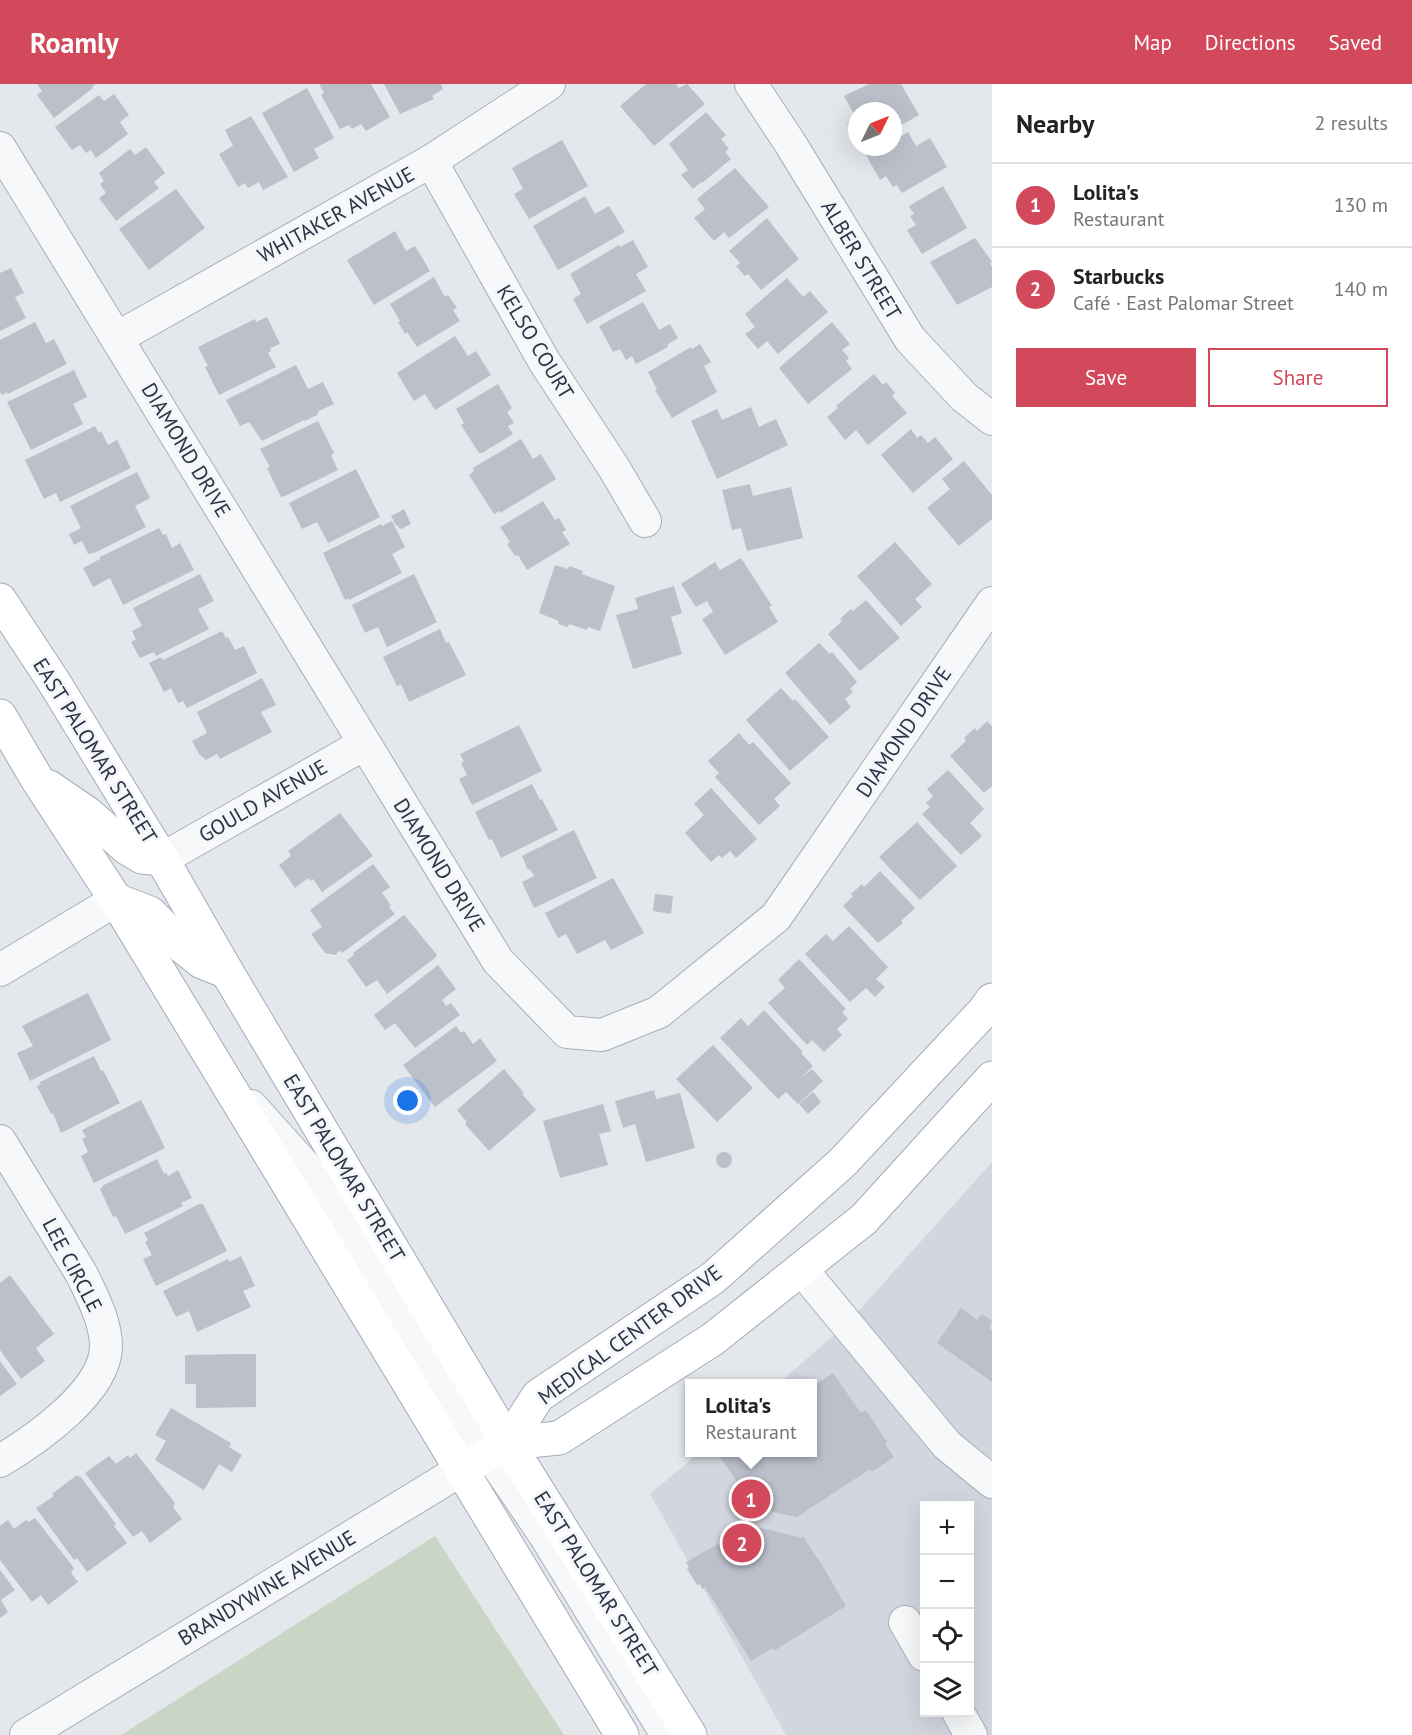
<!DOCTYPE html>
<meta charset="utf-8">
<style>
:root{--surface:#fff;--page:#f6f6f6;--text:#222;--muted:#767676;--line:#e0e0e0;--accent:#d1495b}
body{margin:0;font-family:"PT Sans",sans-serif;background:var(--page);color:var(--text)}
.controls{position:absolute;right:18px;bottom:18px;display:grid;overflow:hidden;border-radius:0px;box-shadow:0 6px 24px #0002}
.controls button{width:54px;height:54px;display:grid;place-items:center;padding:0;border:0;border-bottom:2px solid var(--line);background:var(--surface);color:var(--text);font:30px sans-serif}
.compass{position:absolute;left:848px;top:18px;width:54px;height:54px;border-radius:50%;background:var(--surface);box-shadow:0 6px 24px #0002;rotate:47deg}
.you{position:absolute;left:408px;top:1017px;width:21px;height:21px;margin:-15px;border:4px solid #fff;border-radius:50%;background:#1a73e8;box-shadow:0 0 0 9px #1a73e833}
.badge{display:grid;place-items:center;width:39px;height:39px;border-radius:50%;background:var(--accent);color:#fff;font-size:20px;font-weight:700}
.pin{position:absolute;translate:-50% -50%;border:3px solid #fff;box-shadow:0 2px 6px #0006}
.popup{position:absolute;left:685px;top:1295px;width:132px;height:78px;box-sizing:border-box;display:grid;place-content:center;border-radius:0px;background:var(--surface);filter:drop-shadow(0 2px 4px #0005);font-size:20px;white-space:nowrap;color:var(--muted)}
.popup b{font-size:22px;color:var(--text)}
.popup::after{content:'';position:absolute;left:50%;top:100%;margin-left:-12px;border:12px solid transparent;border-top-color:var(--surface)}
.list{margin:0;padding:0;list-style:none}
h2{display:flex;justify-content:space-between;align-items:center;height:78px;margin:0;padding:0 24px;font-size:26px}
h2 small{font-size:20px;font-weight:400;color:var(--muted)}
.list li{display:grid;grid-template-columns:39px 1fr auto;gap:18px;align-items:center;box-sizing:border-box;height:84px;padding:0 24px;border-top:2px solid var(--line)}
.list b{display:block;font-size:22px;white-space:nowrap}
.list p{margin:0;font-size:20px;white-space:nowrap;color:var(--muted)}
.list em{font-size:20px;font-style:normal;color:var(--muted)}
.actions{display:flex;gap:12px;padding:18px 24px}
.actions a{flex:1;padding:14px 0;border:2px solid var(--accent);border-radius:0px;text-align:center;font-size:21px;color:var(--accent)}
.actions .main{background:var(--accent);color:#fff}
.icon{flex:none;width:33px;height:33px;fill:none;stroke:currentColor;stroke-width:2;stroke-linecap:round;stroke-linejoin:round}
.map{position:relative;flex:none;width:992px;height:1651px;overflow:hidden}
header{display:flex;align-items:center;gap:36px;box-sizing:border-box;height:84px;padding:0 30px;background:var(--accent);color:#fff}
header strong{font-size:28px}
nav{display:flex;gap:33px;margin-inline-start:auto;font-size:21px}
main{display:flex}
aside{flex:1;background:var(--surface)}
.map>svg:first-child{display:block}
.built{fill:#d2d6de;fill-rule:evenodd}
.green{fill:#c9d6c5}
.building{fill:#bbc0ca}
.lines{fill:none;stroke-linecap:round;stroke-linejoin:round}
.minor-casing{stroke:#a9aeb7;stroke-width:34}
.major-casing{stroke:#a3abb8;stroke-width:35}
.minor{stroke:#f7f8fa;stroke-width:32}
.major{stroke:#fff;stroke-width:33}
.labels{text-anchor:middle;stroke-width:6;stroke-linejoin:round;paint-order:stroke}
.street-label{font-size:21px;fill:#2b3445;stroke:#f4f6f9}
</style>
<header>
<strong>Roamly</strong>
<nav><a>Map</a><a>Directions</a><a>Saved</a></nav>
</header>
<main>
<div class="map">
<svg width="992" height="1651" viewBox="0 0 992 1651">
<rect width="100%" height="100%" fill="#e4e7ec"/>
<!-- built -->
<path class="built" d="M992 1078V1651H786L650 1410 699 1369 813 1368V1300L779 1299 847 1240ZM924 1422H970V1628H924Z"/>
<!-- green -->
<polygon class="green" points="435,1452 564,1651 121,1651"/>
<!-- building -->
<g class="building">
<polygon points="37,0 96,0 92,3 93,4 54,34 37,11 42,7"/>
<polygon points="319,0 371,0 390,33 366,47 361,40 352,45 349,41 340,45 321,11 324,9"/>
<polygon points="384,0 441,0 443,5 432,12 434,15 400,30"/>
<polygon points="646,0 676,0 679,4 687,0 705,20 654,62 620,22"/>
<polygon points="869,0 901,0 919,31 893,46 893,27 857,27 857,56 847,39 856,34 844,12"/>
<polygon points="307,4 334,54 314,65 319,74 294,88 262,29"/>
<polygon points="114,10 129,31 120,38 128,50 96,74 91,66 86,69 80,61 72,66 55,43 99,11 104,17"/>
<polygon points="706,28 726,51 721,55 729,65 725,68 731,75 702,99 701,98 693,105 681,91 688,86 669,60"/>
<polygon points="251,32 288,93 263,106 259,98 248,104 245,99 238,103 219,70 233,62 225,46"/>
<polygon points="908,48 916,62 930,54 947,83 902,109 897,101 893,103 886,92 880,96 866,71 880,63 893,63 893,57"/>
<polygon points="562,56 588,102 529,135 514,110 523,105 512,84"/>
<polygon points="146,63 165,89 154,98 159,104 116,137 99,114 106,109 100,100 104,97 99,89 130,65 135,71"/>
<polygon points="735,84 769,123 729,154 724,148 714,157 694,134 705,125 697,115"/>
<polygon points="943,102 967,144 922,170 907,146 916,141 910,132 914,130 909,122"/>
<polygon points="176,105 205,144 149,186 119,145"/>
<polygon points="585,112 595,130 609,122 625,148 558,186 533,142"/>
<polygon points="767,134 799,175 761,206 748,190 745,192 736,182 740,179 729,167"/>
<polygon points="395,147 406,167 415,162 430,187 374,221 347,176"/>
<polygon points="975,154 992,178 990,179 992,183 992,203 957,221 930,178"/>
<polygon points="633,156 648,183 636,190 646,207 587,240 573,215 581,210 570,190 619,161 620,163"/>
<polygon points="11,184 24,209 15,213 26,234 0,247 0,189"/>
<polygon points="434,193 445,213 448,211 457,224 453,226 460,237 417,263 407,248 405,250 398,238 400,237 390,220"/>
<polygon points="787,194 803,213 810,207 828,228 778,270 767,257 758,265 745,250 755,243 745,230"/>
<polygon points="643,218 659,246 670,240 678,254 667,261 668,263 636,280 632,272 626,276 620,265 613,268 599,242"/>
<polygon points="267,233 280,260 270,264 271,267 268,269 276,283 219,311 205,283 208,282 198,263 255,235 256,238"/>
<polygon points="35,238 46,259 54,255 67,280 8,310 7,308 2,311 0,308 0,256"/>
<polygon points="832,238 850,260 842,266 849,274 846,277 852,285 808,320 779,284"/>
<polygon points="455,252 468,272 476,267 491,291 435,326 425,310 414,317 397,289"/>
<polygon points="700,260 711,278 704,282 717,308 672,334 655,306 657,305 648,288 691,263 692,265"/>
<polygon points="296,281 308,305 323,298 334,320 319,327 317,331 305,337 304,336 262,357 249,338 240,342 226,316"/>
<polygon points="74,286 87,313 73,320 83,340 31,366 7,318"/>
<polygon points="874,290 883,301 886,298 895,309 892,312 907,329 868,361 856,346 845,356 827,333 838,324 836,322"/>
<polygon points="498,300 512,324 507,328 514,339 508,342 513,350 482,369 479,369 461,341 464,339 456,325"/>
<polygon points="751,323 759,343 776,335 788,361 717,395 691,337 717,325 722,336"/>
<polygon points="318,337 334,369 331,371 338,386 285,412 281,413 267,384 270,383 260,365"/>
<polygon points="95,342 99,349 101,347 108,361 117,356 131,384 60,418 56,409 44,415 25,376"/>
<polygon points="911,345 917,354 921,351 928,359 935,353 953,375 913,409 881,371"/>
<polygon points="521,355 533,375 541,370 556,395 500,429 499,427 494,430 469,391 474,387 473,384"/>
<polygon points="964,377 992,411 992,435 959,462 927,424 950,405 942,395"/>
<polygon points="356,385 380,433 328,459 317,438 302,445 289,419"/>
<polygon points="137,388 150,414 135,422 146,443 94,469 88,470 82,457 74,461 69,450 81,444 70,422"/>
<polygon points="750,400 753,412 791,403 803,454 747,467 741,444 732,446 722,406"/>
<polygon points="543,417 555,436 559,434 566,446 562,448 570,460 527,486 518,471 515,472 507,460 510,458 500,443"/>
<polygon points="404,425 411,440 401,445 396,441 391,432"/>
<polygon points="392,437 405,463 392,470 402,489 349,516 348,514 345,516 323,469 381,440 382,442"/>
<polygon points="159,444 163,451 166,450 172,464 180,459 194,486 123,521 110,494 93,503 83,484 100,475 100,473"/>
<polygon points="895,458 932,500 915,515 922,523 901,542 857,492"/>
<polygon points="741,474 772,522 769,523 778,538 725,571 702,535 713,528 707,517 696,523 681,500 715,478 720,486"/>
<polygon points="555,481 568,485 569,482 583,487 582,490 615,502 600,547 588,543 587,546 569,540 568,543 558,540 559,537 539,529"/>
<polygon points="200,490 214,517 198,525 209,545 156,572 154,568 140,574 131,558 136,555 132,547 142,542 133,524"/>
<polygon points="414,490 437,538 387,563 378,543 365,549 352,521"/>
<polygon points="674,502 682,529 671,533 682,570 633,585 616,531 638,525 635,514"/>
<polygon points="866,516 900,554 860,587 828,550 842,537 840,535 851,525 853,527"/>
<polygon points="440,545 446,559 449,558 466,591 409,618 401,600 397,602 383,573"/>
<polygon points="222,547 226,554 228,553 235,566 244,562 257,589 187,624 183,617 178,619 171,604 164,608 149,579 161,573 163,576"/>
<polygon points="819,559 830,570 832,568 857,598 850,605 853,608 845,615 851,623 830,641 785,589"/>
<polygon points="262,594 276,621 261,628 272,648 220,675 217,670 206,676 199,670 192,657 207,649 197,628"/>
<polygon points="781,604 793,617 795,615 829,653 790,687 746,636"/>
<polygon points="987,637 992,642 992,702 984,709 950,672 966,657 964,654 975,644 977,647"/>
<polygon points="519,641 542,687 472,721 459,695 467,691 461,679 464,678 460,670"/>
<polygon points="739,649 749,661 753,658 791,699 774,715 780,722 759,741 715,693 719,689 708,677"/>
<polygon points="948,686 984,725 970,739 982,752 961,771 922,730 930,723 926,719 933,712 927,705"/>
<polygon points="532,700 540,716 542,715 558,746 501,774 492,755 489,756 475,728"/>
<polygon points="711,704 757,755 736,774 730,767 722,774 719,771 711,778 685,749 704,731 694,720"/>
<polygon points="340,729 373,772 322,808 313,795 310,797 308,794 295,804 279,781 291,772 288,767"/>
<polygon points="917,738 957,782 920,816 879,773"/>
<polygon points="574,746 597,794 534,824 522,798 534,792 530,785 528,786 522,772"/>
<polygon points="373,780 390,803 382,809 391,821 389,823 395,830 342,869 340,866 335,871 325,869 311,850 322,843 310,826"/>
<polygon points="880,787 915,824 901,837 903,839 878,859 843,822 853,812 851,810 862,800 864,803"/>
<polygon points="613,794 644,849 611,866 605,856 577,870 566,850 558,854 545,829"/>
<polygon points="655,810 673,812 671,830 653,827"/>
<polygon points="404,831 437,871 435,874 387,910 377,896 366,903 347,876 354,871 353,869"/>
<polygon points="849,842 888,883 876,895 885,903 875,913 866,904 850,918 805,870 826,850 833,857"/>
<polygon points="799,875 846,925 842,928 848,935 837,945 842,951 824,968 812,956 807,961 768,919 785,904 778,896"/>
<polygon points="438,881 456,905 442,916 446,922 451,919 460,931 415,964 395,939 385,946 374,931"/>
<polygon points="88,909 111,956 30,997 17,969 33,962 22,942"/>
<polygon points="764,926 803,968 801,969 813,982 799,995 812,985 823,997 798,1020 786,1008 778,1015 720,954 741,934 748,942"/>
<polygon points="456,942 461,949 464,947 473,960 480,954 497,977 435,1023 403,981"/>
<polygon points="713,961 753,1004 717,1038 676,995"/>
<polygon points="94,972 101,987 103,986 120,1019 61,1049 53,1029 51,1030 37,1002 41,1000 40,998"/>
<polygon points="504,985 524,1009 522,1010 536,1026 489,1067 465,1040 467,1038 457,1026"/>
<polygon points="654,1006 656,1015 680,1009 695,1064 646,1078 635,1040 623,1044 615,1017"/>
<polygon points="813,1008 821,1018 808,1030 799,1020"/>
<polygon points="141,1016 165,1064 94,1099 81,1072 88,1068 82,1055 86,1053 82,1046"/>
<polygon points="603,1020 611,1047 599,1050 608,1081 560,1094 543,1037"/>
<circle cx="724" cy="1076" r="8"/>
<polygon points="157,1075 164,1090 166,1089 168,1092 178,1086 192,1114 181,1119 183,1122 125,1150 116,1132 113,1133 100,1105 103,1103 102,1102"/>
<polygon points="199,1120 203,1120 227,1167 156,1202 143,1175 152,1171 145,1158 148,1156 144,1149"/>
<polygon points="241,1172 255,1202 243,1207 251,1223 197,1248 189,1227 176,1233 163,1207 228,1175 229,1178"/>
<polygon points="10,1191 54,1250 36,1264 45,1277 21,1295 0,1266 0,1199"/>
<polygon points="961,1224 977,1236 982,1230 992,1237 989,1244 992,1246 992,1298 937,1259"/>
<polygon points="244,1270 256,1270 256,1323 196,1324 196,1300 185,1300 185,1271"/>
<polygon points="0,1277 17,1300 0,1312"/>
<polygon points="833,1289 861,1329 866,1326 887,1358 885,1360 894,1373 872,1388 870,1385 797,1433 746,1422 749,1409 744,1408 717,1368 813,1368 813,1302"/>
<polygon points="171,1324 231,1359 229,1363 242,1371 232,1388 219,1380 204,1406 155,1376 166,1357 155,1351"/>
<polygon points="136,1369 175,1419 173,1423 182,1435 150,1459 142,1447 133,1453 85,1389 109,1372 116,1380 128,1371 130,1374"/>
<polygon points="77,1391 78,1393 80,1392 116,1440 114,1442 127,1459 87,1488 77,1474 74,1476 36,1424 54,1412 52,1410"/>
<polygon points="35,1434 74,1484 71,1489 78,1498 48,1521 41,1511 32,1518 0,1476 0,1442 8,1436 14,1445 26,1436 29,1438"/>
<polygon points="743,1439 801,1454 803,1452 817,1474 818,1474 846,1522 774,1567 772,1564 751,1577 705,1503 702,1505 700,1500 697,1501 687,1485 689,1483 686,1478 736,1450 740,1451"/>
<polygon points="0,1486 15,1506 1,1516 8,1528 0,1534"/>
</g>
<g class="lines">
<defs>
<g id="minor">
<polyline points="751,0 790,59 910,255 964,313 992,335"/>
<polyline points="0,64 498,877 567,948 602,951 659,928 776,833 992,519"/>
<polyline points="431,77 544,277 614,384 645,437"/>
<polyline points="117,254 431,77 549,0"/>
<polyline points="162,775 364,660"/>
<polyline points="0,886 116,816"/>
<polyline points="251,1022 305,1082 489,1369 544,1450 667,1651"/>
<path d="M0 1057 81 1189C92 1212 106 1237 106 1263 105 1308 35 1356 0 1377"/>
<polyline points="802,1186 947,1361 992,1398"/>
<polyline points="905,1538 924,1571"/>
<polyline points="958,1628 971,1651"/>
<polyline points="26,1651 461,1386"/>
</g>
<g id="major">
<polyline points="0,516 54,598 162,775 227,888 508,1359 690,1651"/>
<polyline points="0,632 37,695 116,816 622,1651"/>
<polyline points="49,703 87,729 127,764 142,773 162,775"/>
<polyline points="116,816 150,829 183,863 202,878 227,888"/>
<polyline points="508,1359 538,1312 713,1194 843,1078 984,927 992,916"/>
<polyline points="461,1386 508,1359 559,1354 713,1255 864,1135 992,994"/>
</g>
</defs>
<!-- minor casing -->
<use href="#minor" class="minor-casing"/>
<!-- major casing -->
<use href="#major" class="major-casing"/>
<!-- minor -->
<use href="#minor" class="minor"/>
<!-- major -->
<use href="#major" class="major"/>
</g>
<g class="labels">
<!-- street labels -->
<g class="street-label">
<text transform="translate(336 131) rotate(-29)" y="7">WHITAKER AVENUE</text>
<text transform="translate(861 176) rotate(59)" y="7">ALBER STREET</text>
<text transform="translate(535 258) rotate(59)" y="7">KELSO COURT</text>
<text transform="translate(186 366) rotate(59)" y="7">DIAMOND DRIVE</text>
<text transform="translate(904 648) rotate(-56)" y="7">DIAMOND DRIVE</text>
<text transform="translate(95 667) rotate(58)" y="7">EAST PALOMAR STREET</text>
<text transform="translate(263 717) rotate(-30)" y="7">GOULD AVENUE</text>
<text transform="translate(439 781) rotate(58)" y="7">DIAMOND DRIVE</text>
<text transform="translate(344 1084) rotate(59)" y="7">EAST PALOMAR STREET</text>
<text transform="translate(72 1181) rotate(62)" y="7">LEE CIRCLE</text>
<text transform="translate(630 1251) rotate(-36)" y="7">MEDICAL CENTER DRIVE</text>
<text transform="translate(596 1500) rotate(58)" y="7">EAST PALOMAR STREET</text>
<text transform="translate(267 1504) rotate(-31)" y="7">BRANDYWINE AVENUE</text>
</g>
</g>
</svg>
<div class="controls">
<button>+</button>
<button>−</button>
<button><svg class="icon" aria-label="locate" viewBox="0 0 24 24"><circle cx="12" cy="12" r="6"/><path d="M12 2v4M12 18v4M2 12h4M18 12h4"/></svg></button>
<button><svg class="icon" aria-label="layers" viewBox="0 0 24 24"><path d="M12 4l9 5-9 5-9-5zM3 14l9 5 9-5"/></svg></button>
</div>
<svg class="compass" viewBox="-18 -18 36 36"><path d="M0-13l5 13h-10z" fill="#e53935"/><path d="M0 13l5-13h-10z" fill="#767676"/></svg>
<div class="you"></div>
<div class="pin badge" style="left:751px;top:1415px">1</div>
<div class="popup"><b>Lolita's</b>Restaurant</div>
<div class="pin badge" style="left:742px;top:1459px">2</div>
</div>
<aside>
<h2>Nearby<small>2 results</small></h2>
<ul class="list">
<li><span class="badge">1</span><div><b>Lolita's</b><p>Restaurant</p></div><em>130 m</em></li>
<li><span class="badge">2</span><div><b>Starbucks</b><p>Café · East Palomar Street</p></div><em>140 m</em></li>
</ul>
<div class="actions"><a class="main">Save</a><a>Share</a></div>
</aside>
</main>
